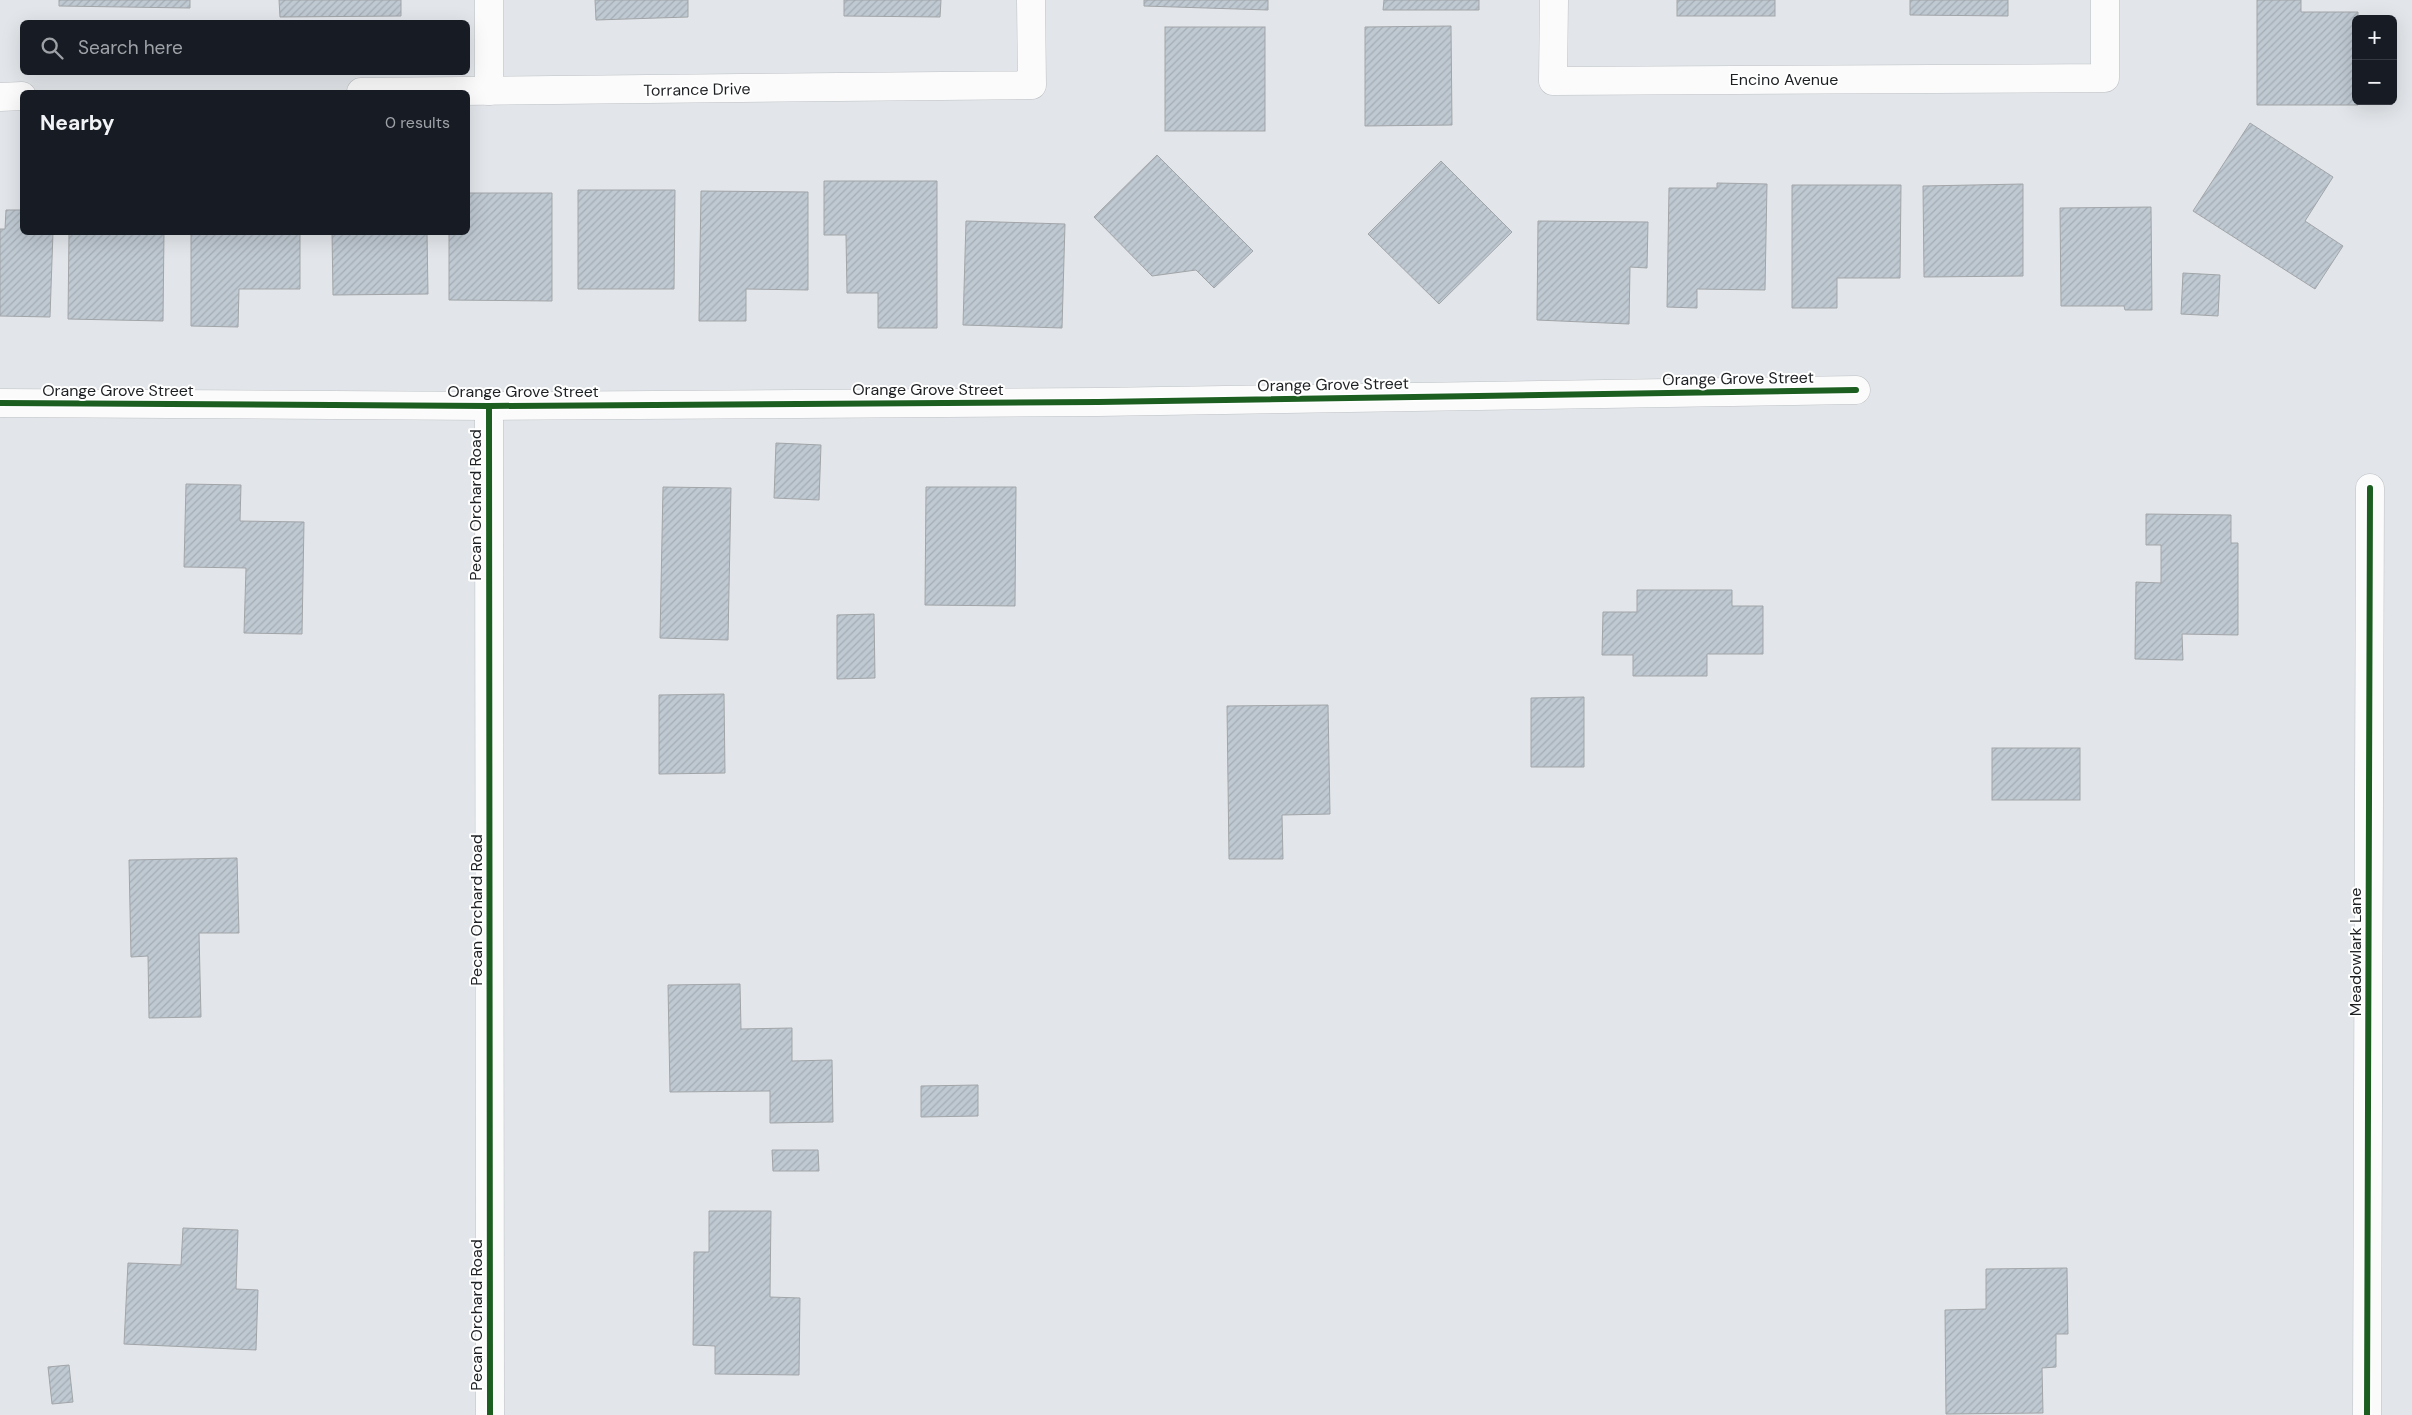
<!DOCTYPE html>
<meta charset="utf-8">
<style>
:root{--surface:#171b24;--page:#20242c;--text:#f1f3f6;--muted:#9ea1a6;--line:#363941}
body{margin:0;font-family:"DM Sans",sans-serif;background:var(--page);color:var(--text)}
.controls{position:absolute;right:15px;top:15px;display:grid;overflow:hidden;border-radius:8px;box-shadow:0 5px 20px #0002}
.controls button{width:45px;height:45px;display:grid;place-items:center;padding:0;border:0;border-bottom:1px solid var(--line);background:var(--surface);color:var(--text);font:25px sans-serif}
.list{margin:0;padding:0;list-style:none}
h2{display:flex;justify-content:space-between;align-items:center;height:65px;margin:0;padding:0 20px;font-size:21px}
h2 small{font-size:16px;font-weight:400;color:var(--muted)}
.icon{flex:none;width:28px;height:28px;fill:none;stroke:currentColor;stroke-width:2;stroke-linecap:round;stroke-linejoin:round}
.map{position:relative;flex:none;width:2412px;height:1415px;overflow:hidden}
.search{position:absolute;background:var(--surface);box-shadow:0 5px 20px #0002;left:20px;top:20px;width:450px;height:55px;display:flex;align-items:center;gap:12px;box-sizing:border-box;padding:0 18px;border-radius:8px;color:var(--muted);font-size:19px}
.panel{position:absolute;background:var(--surface);box-shadow:0 5px 20px #0002;left:20px;top:90px;width:450px;height:145px;border-radius:8px}
.map>svg:first-child{display:block}
.building{fill:url(#building-hatch);stroke:#a2a5a8}
.lines{fill:none;stroke-linecap:round;stroke-linejoin:round}
.minor-casing{stroke:#bdc1c4;stroke-width:29}
.minor{stroke:#fbfbfc;stroke-width:28}
.cycleway-casing{stroke:#fff;stroke-width:9}
.cycleway{stroke:#1b5e20;stroke-width:6}
.labels{text-anchor:middle;stroke-width:4;stroke-linejoin:round;paint-order:stroke}
.street-label{font-size:16px;fill:#1d2023;stroke:#fff}
</style>
<div class="map">
<svg width="2412" height="1415" viewBox="0 0 2412 1415">
<defs>
<pattern id="building-hatch" width="6" height="6" patternUnits="userSpaceOnUse" patternTransform="scale(1.25)"><rect width="6" height="6" fill="#bfc9d2"/><path d="M-1 1l2-2M0 6l6-6M5 7l2-2" fill="none" stroke="#a4acb4"/></pattern>
</defs>
<rect width="100%" height="100%" fill="#e2e6ea"/>
<!-- building -->
<g class="building">
<polygon points="59,0 190,0 190,8 59,6"/>
<polygon points="279,0 401,0 401,16 280,17"/>
<polygon points="595,0 688,0 688,17 596,20"/>
<polygon points="844,0 941,0 940,17 844,16"/>
<polygon points="1144,0 1268,0 1268,10 1144,6"/>
<polygon points="1384,0 1479,0 1479,10 1383,10"/>
<rect x="1677" y="0" width="98" height="16"/>
<polygon points="1910,0 2008,0 2008,16 1910,15"/>
<polygon points="2257,0 2301,0 2301,12 2358,12 2358,19 2356,19 2356,101 2358,101 2358,105 2257,105"/>
<polygon points="1451,26 1452,125 1365,126 1365,27"/>
<rect x="1165" y="27" width="100" height="104"/>
<polygon points="2250,123 2333,177 2305,221 2343,246 2315,289 2193,211"/>
<polygon points="1157,155 1253,251 1214,288 1196,270 1152,276 1094,217"/>
<polygon points="1441,161 1512,232 1439,304 1368,234"/>
<polygon points="824,181 937,181 937,328 878,328 878,293 847,293 846,235 824,235"/>
<polygon points="1717,183 1767,184 1765,290 1697,289 1697,308 1667,307 1669,188 1717,188"/>
<polygon points="2023,184 2023,276 1924,277 1923,186"/>
<polygon points="1792,185 1901,185 1900,278 1837,278 1837,308 1792,308"/>
<polygon points="578,190 675,190 674,289 578,289"/>
<polygon points="701,191 808,192 808,290 746,289 746,321 699,321"/>
<polygon points="468,193 552,193 552,301 449,300 449,232 468,232"/>
<polygon points="2151,207 2152,310 2125,310 2124,306 2061,306 2060,208"/>
<polygon points="6,210 22,210 22,232 53,232 50,317 0,316 0,229 5,229"/>
<polygon points="966,221 1065,224 1062,328 963,325"/>
<polygon points="1538,221 1648,222 1647,268 1630,267 1629,324 1537,320"/>
<polygon points="69,232 164,232 163,321 68,319"/>
<polygon points="191,232 300,232 300,289 239,289 238,327 191,326"/>
<polygon points="332,232 427,232 428,294 333,295"/>
<polygon points="2183,273 2220,275 2218,316 2181,314"/>
<polygon points="776,443 821,445 819,500 774,498"/>
<polygon points="186,484 241,485 240,521 304,522 302,634 244,633 246,568 184,567"/>
<polygon points="663,487 731,488 728,640 660,638"/>
<polygon points="926,487 1016,487 1015,606 925,605"/>
<polygon points="2146,514 2231,515 2231,543 2238,543 2238,635 2182,634 2183,660 2135,659 2136,582 2161,583 2161,545 2146,545"/>
<polygon points="1637,590 1732,590 1732,606 1763,606 1763,654 1707,654 1707,676 1633,676 1633,655 1602,655 1603,612 1637,612"/>
<polygon points="874,614 875,678 837,679 837,615"/>
<polygon points="724,694 725,773 659,774 659,695"/>
<polygon points="1584,697 1584,767 1531,767 1531,698"/>
<polygon points="1328,705 1330,814 1282,815 1283,859 1229,859 1227,706"/>
<rect x="1992" y="748" width="88" height="52"/>
<polygon points="237,858 239,933 199,933 201,1017 149,1018 148,956 131,957 129,860"/>
<polygon points="740,984 741,1029 792,1028 792,1061 832,1060 833,1122 770,1123 770,1091 670,1092 668,985"/>
<polygon points="978,1085 978,1116 921,1117 921,1086"/>
<polygon points="772,1150 818,1150 819,1171 773,1171"/>
<polygon points="709,1211 771,1211 770,1297 800,1298 799,1375 715,1374 715,1346 693,1345 694,1252 709,1252"/>
<polygon points="183,1228 238,1230 236,1289 258,1290 256,1350 124,1344 128,1263 181,1265"/>
<polygon points="2067,1268 2068,1334 2056,1334 2056,1367 2042,1368 2043,1413 1946,1414 1945,1310 1986,1309 1986,1269"/>
<polygon points="69,1365 73,1402 52,1404 48,1367"/>
</g>
<g class="lines">
<defs>
<g id="minor">
<polyline points="489,0 489,91"/>
<polyline points="1554,0 1553,81 2105,78 2105,0"/>
<polyline points="361,92 1032,85 1031,0"/>
<polyline points="0,97 22,96"/>
<polyline points="0,403 489,406 1098,402 1856,390"/>
<polyline points="489,406 490,1415"/>
<polyline points="2367,1415 2370,488"/>
</g>
</defs>
<!-- minor casing -->
<use href="#minor" class="minor-casing"/>
<!-- minor -->
<use href="#minor" class="minor"/>
<defs>
<g id="cycleway">
<polyline points="0,403 489,406 1098,402 1856,390"/>
<polyline points="489,406 490,1415"/>
<polyline points="2367,1415 2370,488"/>
</g>
</defs>
<!-- cycleway casing -->
<use href="#cycleway" class="cycleway-casing"/>
<!-- cycleway -->
<use href="#cycleway" class="cycleway"/>
</g>
<g class="labels">
<!-- street labels -->
<g class="street-label">
<text x="1784" y="85">Encino Avenue</text>
<text transform="translate(697 89) rotate(-1)" y="6">Torrance Drive</text>
<text transform="translate(1738 378) rotate(-1)" y="6">Orange Grove Street</text>
<text transform="translate(1333 384) rotate(-1)" y="6">Orange Grove Street</text>
<text x="928" y="395">Orange Grove Street</text>
<text x="118" y="396">Orange Grove Street</text>
<text x="523" y="397">Orange Grove Street</text>
<text transform="translate(475 505) rotate(-90)" y="6">Pecan Orchard Road</text>
<text transform="translate(476 910) rotate(-90)" y="6">Pecan Orchard Road</text>
<text transform="translate(2355 952) rotate(-90)" y="6">Meadowlark Lane</text>
<text transform="translate(476 1315) rotate(-90)" y="6">Pecan Orchard Road</text>
</g>
</g>
</svg>
<div class="controls">
<button>+</button>
<button>−</button>
</div>
<div class="search"><svg class="icon" aria-label="search" viewBox="0 0 24 24"><circle cx="10" cy="10" r="6"/><path d="M15 15l6 6"/></svg>Search here</div>
<section class="panel">
<h2>Nearby<small>0 results</small></h2>
<ul class="list">
</ul>
</section>
</div>
